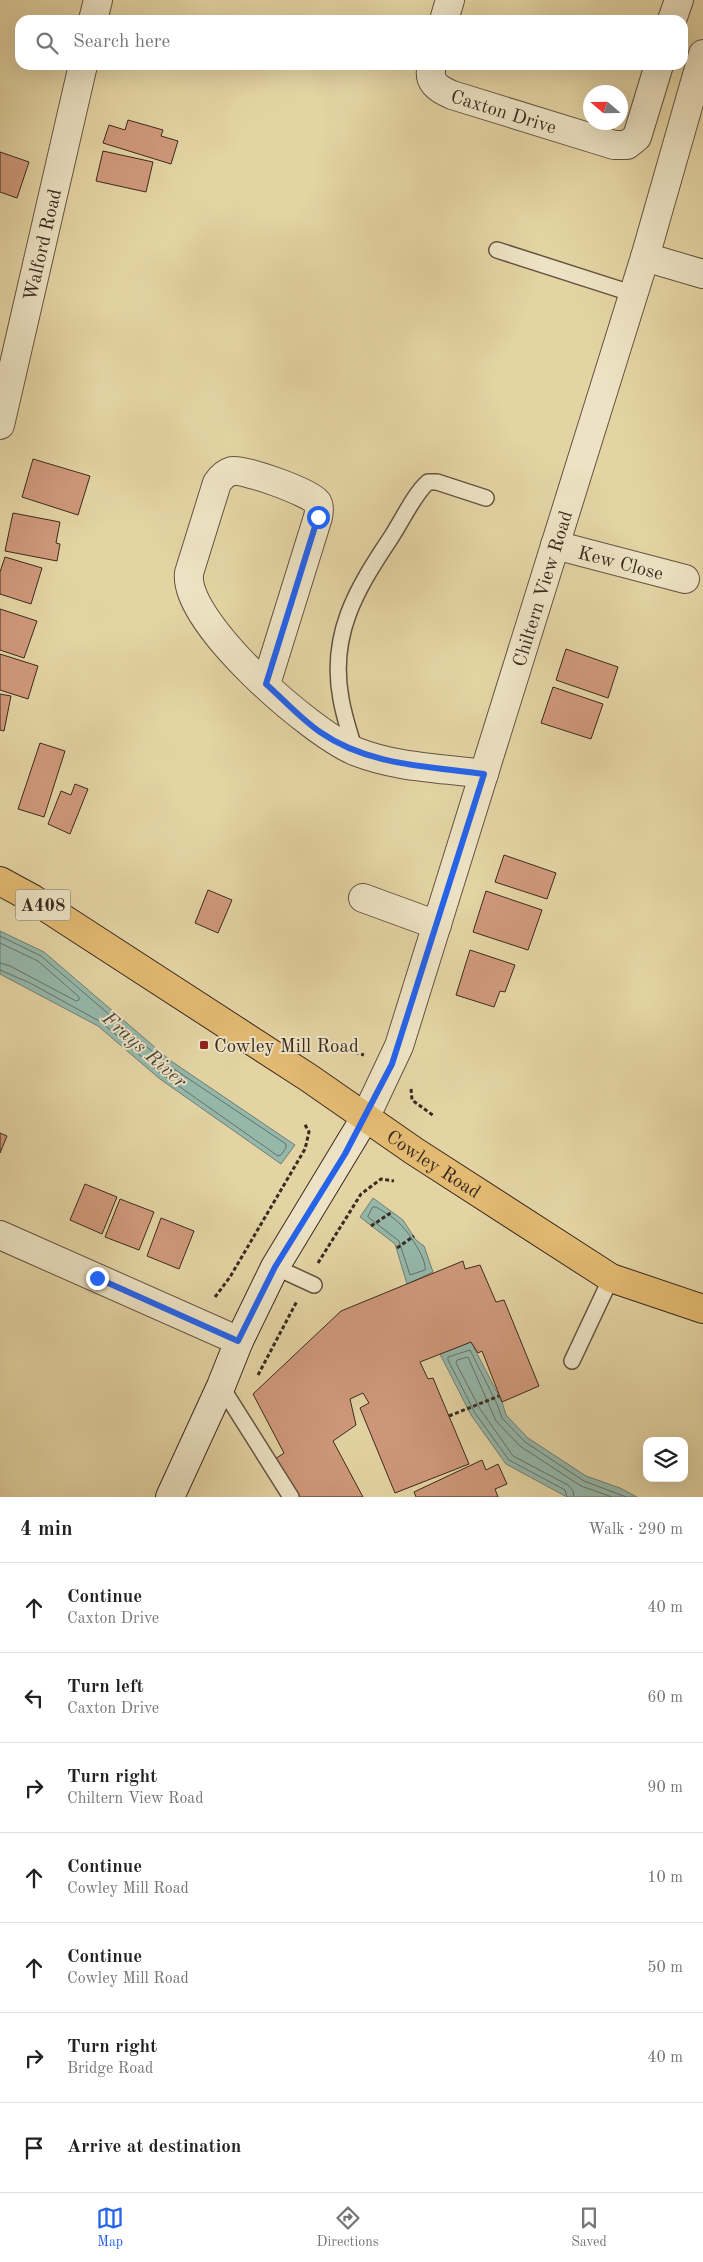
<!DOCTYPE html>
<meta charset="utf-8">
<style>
:root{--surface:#fff;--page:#f2f2f2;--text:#222;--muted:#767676;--line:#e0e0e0;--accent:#2563eb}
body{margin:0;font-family:"Old Standard TT",serif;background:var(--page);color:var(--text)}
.controls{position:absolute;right:15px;bottom:15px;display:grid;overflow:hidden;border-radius:10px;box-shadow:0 5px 20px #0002}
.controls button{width:45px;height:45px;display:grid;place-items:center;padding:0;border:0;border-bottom:1px solid var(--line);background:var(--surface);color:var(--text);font:25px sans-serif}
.compass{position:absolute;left:583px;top:85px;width:45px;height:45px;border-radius:50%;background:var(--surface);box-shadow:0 5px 20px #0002;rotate:290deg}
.stop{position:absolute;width:15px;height:15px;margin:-11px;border:4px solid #2563eb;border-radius:50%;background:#fff}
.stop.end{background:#2563eb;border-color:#fff;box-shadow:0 1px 5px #0008}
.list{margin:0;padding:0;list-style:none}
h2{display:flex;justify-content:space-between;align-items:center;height:65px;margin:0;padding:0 20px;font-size:21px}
h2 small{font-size:16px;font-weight:400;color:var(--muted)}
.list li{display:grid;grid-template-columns:32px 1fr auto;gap:15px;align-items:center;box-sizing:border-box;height:90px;padding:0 20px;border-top:1px solid var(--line)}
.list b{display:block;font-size:19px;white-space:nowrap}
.list p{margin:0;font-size:16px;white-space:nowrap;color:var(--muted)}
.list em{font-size:16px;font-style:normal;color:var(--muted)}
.icon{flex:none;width:28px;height:28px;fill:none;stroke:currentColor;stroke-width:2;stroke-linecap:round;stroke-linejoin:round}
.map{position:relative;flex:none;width:703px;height:1497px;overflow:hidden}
.search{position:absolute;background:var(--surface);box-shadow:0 5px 20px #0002;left:15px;right:15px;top:15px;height:55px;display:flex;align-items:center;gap:12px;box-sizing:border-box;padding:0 18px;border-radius:15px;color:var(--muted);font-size:19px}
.sheet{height:695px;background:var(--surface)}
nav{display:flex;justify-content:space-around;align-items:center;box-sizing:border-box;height:70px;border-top:1px solid var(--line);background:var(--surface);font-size:14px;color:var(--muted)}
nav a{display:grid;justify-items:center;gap:2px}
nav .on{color:var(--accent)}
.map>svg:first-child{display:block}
.water{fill:#95b8ab;stroke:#717f73}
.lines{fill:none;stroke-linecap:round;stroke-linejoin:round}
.shore{stroke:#687166;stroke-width:1}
.building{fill:#d0997b;stroke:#3b2a20}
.lane-casing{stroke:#655441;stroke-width:18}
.street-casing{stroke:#655441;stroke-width:30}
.secondary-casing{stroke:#3b2a20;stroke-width:30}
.primary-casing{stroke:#3b2a20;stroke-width:30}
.path{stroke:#3b2a20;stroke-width:3;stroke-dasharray:4 2.5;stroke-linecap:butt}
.lane{stroke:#ede3c4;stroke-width:15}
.street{stroke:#ede3c4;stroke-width:28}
.secondary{stroke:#ede3c4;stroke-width:28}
.primary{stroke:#e2ba72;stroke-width:28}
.route{stroke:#2563eb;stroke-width:6}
.poi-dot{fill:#8f2418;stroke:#ede3c4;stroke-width:2}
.labels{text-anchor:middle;stroke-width:4;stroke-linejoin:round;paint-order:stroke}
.shield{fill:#ede3c4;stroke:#706251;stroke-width:1}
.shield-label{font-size:18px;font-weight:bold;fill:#3b2a20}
.street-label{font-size:19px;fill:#3b2a20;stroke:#ede3c4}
.poi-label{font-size:19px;fill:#3b2a20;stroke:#ede3c4;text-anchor:start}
.water-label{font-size:20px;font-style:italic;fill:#4d463c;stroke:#ede3c4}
</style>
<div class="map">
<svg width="703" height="1497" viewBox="0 0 703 1497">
<rect width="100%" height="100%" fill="#e4d4a4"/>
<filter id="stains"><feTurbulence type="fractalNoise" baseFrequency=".004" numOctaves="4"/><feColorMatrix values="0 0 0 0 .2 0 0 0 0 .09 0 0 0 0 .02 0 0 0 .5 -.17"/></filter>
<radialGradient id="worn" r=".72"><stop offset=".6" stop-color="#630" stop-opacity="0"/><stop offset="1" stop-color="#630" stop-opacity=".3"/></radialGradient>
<!-- water -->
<g class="water">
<polygon points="0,931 44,952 171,1061 295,1145 281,1164 160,1079 98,1026 0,974"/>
<polygon points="373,1198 403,1220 416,1240 424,1246 433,1272 407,1284 395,1244 360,1217"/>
<polygon points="471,1342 502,1402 506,1415 528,1438 586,1476 620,1488 637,1497 567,1497 506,1464 471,1415 440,1354"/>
</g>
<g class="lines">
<!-- shore -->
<g class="shore">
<polyline points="0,936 41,956 168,1065 286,1144 286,1148 281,1155 278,1156 163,1075 101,1022 30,983 0,970"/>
<polyline points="0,943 38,961 79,997 79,1000 76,1001 10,966 0,963"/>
<path d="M373 1207H376C384 1212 393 1217 399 1223 408 1231 427 1259 425 1270L410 1275 399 1241 368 1217Z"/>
<polyline points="567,1497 565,1490 509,1460 475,1413 448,1360 448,1357 470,1350 497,1404 502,1418 525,1442 584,1481 626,1497"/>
<polyline points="574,1497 573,1491 568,1485 513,1456 480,1409 456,1363 457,1360 468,1357 496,1421 520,1446 581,1486 612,1497"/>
</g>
</g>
<!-- building -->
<g class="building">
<polygon points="128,120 163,130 161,136 178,141 171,164 103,143 109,125 125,130"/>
<polygon points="103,151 153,162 146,192 96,181"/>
<polygon points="0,152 29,162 17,198 0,192"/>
<polygon points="33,459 90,476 78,515 22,497"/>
<polygon points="13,513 60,522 56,543 60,544 57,561 5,551"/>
<polygon points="5,557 42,568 31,604 0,594 0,572"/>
<polygon points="0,609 37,621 24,658 0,650"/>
<polygon points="566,649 618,667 608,698 556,680"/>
<polygon points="0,654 38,666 28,699 0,690"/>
<polygon points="553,687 603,704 591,739 541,723"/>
<polygon points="0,694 11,696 4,731 0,730"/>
<polygon points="40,743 65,751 44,817 18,809"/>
<polygon points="75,784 88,789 70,834 48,824 61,791 71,795"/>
<polygon points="504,855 556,873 547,899 495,882"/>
<polygon points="208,890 232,900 218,933 195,923"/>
<polygon points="486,891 542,910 528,950 473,932"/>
<polygon points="470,950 515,965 505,992 500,991 494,1007 456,995"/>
<polygon points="0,1133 7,1136 0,1153"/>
<polygon points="85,1184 117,1197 102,1234 70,1220"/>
<polygon points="120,1199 154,1212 139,1250 105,1237"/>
<polygon points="161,1218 194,1231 179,1269 147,1256"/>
<polygon points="463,1261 465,1269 480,1265 496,1302 504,1300 539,1386 502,1402 482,1351 478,1353 471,1342 420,1362 428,1379 433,1378 469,1464 395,1493 360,1408 369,1403 363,1393 350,1399 356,1425 333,1441 363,1497 297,1497 275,1459 284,1453 253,1394 341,1311"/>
<polygon points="482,1460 486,1470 498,1464 507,1484 495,1489 498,1497 416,1497 414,1492"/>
</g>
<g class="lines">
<defs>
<g id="lane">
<polyline points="497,250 634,294"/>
<path d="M355 751C350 734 344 717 341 699 329 635 356 590 390 539 401 523 414 494 428 482H437L486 498"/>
<polyline points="275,1267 314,1285"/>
<polyline points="572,1361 611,1278"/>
<polyline points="221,1386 291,1497"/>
</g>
<g id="street">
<polyline points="93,20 98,0"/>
<polyline points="444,20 450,0"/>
<polyline points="672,20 679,0"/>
<path id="s1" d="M432 65C427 82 438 89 452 95L614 145H627L637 137 659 65"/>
<polyline points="645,257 703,274"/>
<path id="s2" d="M0 425 83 65"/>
<path id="s3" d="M555 545 685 579"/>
<path d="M266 684 318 517C319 512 320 506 317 502 309 492 245 469 232 471 225 473 221 477 217 483L189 573C183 623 313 735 357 752 398 768 442 768 484 774"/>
<polyline points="363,898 437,925"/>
<path id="s4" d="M365 1118 399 1046 645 257 703 54"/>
<polyline points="0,1235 239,1341"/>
</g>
<polyline id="secondary" points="170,1497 221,1386 239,1341 275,1267 365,1118"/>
<g id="primary">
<path id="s5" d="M0 881 33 899 309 1078 414 1151 611 1278 703 1309"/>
</g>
</defs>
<!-- lane casing -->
<use href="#lane" class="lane-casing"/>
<!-- street casing -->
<use href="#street" class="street-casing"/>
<!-- secondary casing -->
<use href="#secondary" class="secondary-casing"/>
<!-- primary casing -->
<use href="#primary" class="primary-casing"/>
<!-- path -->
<g class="path">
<polyline points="355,1052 364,1055"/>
<polyline points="411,1089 412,1100 434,1116"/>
<polyline points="371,1226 392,1212"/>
<polyline points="397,1248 414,1236"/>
<polyline points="318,1263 361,1194 381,1179 394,1181"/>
<polyline points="215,1297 230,1277 305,1149 309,1132 304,1123"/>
<polyline points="258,1375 297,1301"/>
<polyline points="449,1416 499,1396"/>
</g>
<!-- lane -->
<use href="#lane" class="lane"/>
<!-- street -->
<use href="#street" class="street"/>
<!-- secondary -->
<use href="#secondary" class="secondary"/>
<!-- primary -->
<use href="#primary" class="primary"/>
</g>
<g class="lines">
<!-- route -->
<path class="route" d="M97 1278 238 1341 275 1267 345 1154 392 1064 484 774C427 766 369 766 320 732 301 719 284 700 266 684L318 517"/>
</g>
<!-- markers -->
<rect class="poi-dot" x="199" y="1040" width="10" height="10" rx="2.5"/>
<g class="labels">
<!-- shield labels -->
<rect class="shield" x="15.5" y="889.5" width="55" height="31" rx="4"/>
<g class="shield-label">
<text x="43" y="911">A408</text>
</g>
<!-- street labels -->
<g class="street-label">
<text dy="7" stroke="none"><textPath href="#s1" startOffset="95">Caxton Drive</textPath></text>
<text dy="7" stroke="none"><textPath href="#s2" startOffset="185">Walford Road</textPath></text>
<text dy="7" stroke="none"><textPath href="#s3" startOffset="68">Kew Close</textPath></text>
<text dy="7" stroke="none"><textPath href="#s4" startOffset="559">Chiltern View Road</textPath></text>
<text dy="7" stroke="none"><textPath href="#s5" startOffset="518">Cowley Road</textPath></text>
</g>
<!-- poi labels -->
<g class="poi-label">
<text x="214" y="1052">Cowley Mill Road</text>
</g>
<!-- water labels -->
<g class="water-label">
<text transform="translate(145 1049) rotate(41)" y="7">Frays River</text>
</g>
</g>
<rect width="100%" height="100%" filter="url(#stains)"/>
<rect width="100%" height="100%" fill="url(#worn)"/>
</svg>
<div class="controls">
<button><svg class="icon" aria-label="layers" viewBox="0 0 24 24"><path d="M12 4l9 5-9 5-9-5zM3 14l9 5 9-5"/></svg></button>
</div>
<svg class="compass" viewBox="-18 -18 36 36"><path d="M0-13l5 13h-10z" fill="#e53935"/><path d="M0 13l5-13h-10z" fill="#767676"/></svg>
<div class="stop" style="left:318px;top:517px"></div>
<div class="stop end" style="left:97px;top:1278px"></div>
<div class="search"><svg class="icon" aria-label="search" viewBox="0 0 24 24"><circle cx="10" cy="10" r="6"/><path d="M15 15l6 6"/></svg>Search here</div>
</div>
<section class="sheet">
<h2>4 min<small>Walk · 290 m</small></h2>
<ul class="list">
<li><svg class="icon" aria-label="ahead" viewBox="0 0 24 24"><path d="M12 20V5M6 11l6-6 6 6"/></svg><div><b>Continue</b><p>Caxton Drive</p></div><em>40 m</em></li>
<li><svg class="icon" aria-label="left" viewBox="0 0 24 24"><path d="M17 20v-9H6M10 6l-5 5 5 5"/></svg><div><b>Turn left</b><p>Caxton Drive</p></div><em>60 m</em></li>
<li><svg class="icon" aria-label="right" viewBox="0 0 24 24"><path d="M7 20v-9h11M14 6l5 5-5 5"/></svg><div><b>Turn right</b><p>Chiltern View Road</p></div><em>90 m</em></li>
<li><svg class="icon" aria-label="ahead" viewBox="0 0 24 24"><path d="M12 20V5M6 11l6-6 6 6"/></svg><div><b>Continue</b><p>Cowley Mill Road</p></div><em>10 m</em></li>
<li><svg class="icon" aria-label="ahead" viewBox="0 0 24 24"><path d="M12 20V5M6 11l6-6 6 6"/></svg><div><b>Continue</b><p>Cowley Mill Road</p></div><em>50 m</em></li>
<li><svg class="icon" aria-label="right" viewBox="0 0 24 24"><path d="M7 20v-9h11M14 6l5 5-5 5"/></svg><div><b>Turn right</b><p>Bridge Road</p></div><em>40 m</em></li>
<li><svg class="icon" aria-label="arrive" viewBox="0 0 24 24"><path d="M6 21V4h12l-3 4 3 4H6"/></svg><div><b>Arrive at destination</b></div></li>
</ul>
</section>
<nav>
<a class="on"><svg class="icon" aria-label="map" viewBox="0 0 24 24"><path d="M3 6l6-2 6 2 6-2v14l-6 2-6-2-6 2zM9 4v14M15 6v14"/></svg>Map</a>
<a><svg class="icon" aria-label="directions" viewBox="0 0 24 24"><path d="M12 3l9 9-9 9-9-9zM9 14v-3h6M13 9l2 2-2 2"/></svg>Directions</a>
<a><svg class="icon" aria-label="saved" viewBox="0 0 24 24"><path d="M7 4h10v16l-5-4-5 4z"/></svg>Saved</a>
</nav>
